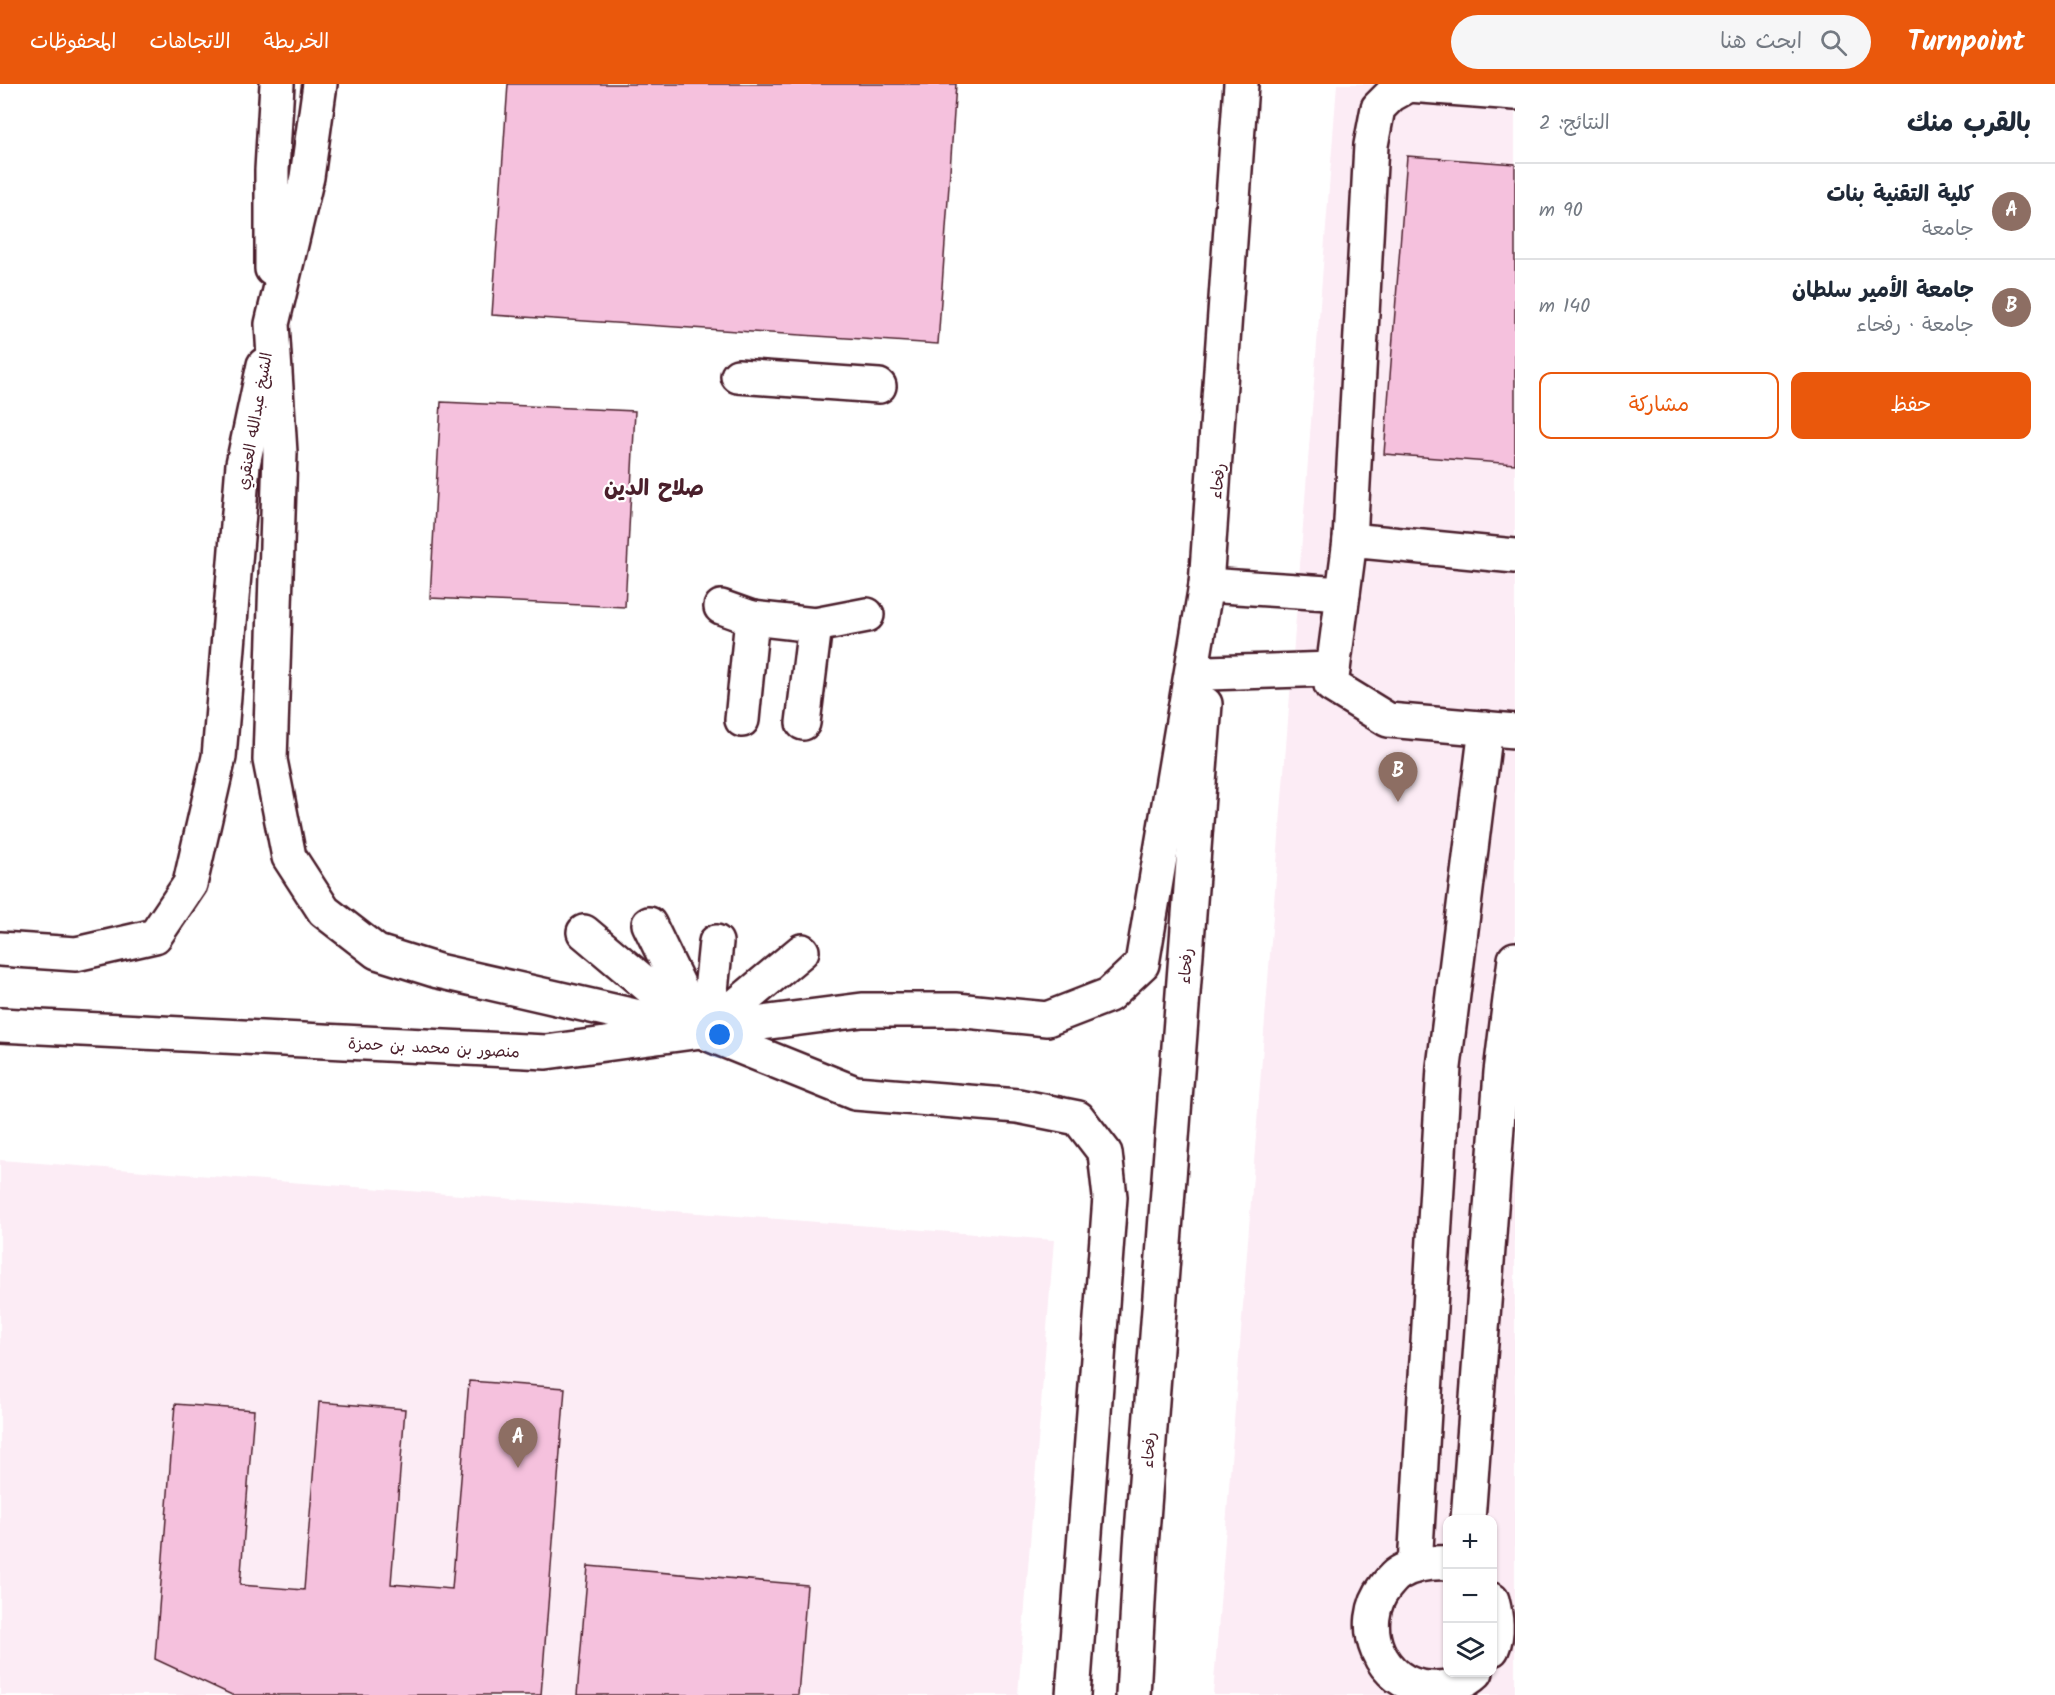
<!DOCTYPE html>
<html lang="ar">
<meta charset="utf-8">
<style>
:root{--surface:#fff;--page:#f6f6f7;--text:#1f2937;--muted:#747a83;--line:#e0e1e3;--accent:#ea580c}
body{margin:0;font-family:Kalam,"Playpen Sans Arabic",sans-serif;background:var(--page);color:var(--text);direction:rtl}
.controls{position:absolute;right:18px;bottom:18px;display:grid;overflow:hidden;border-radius:12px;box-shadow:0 2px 4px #0004}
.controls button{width:54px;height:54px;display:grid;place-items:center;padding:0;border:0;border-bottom:2px solid var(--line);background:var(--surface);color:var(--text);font:30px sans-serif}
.you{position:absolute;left:720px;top:951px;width:21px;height:21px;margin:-15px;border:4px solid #fff;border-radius:50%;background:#1a73e8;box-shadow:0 0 0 9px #1a73e833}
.badge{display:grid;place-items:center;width:39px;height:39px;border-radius:50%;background:var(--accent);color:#fff;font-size:20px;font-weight:700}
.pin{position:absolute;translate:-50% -50px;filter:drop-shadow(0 2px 3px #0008)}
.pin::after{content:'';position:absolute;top:32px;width:21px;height:18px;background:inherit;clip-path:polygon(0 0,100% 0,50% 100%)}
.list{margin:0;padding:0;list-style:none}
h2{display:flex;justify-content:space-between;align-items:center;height:78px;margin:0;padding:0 24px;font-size:26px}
h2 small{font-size:20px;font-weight:400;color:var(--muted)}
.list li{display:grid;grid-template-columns:39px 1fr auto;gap:18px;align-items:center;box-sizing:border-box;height:96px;padding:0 24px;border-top:2px solid var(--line)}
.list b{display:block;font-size:22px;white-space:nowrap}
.list p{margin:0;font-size:20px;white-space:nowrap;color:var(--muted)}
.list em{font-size:20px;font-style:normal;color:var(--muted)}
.actions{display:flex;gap:12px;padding:18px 24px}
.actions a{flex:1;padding:14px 0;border:2px solid var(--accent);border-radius:12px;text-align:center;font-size:21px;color:var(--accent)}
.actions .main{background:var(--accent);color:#fff}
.icon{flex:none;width:33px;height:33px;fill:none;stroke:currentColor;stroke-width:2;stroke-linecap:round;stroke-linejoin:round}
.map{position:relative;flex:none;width:1515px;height:1611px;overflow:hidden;direction:ltr}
header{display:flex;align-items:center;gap:36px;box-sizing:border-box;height:84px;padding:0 30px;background:var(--accent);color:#fff}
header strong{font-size:28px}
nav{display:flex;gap:33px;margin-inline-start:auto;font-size:21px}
.search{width:420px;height:54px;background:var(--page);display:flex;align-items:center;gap:15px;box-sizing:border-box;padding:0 21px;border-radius:33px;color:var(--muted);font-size:22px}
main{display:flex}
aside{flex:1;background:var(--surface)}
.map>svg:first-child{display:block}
.built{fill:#fcecf5;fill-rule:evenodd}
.building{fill:#f5c1dd;stroke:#4a1f2b;stroke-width:1.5}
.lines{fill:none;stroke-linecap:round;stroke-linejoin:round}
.minor-casing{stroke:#4a1f2b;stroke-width:38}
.minor{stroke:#fff;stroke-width:33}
.labels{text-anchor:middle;stroke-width:4.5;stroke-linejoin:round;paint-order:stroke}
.street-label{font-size:16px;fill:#4a1f2b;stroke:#fff}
.district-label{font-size:22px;font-weight:bold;fill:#4a1f2b;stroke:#fff}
</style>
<header>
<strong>Turnpoint</strong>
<div class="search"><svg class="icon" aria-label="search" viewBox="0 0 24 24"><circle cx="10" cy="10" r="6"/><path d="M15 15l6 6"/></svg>ابحث هنا</div>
<nav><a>الخريطة</a><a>الاتجاهات</a><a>المحفوظات</a></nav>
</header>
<main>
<aside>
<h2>بالقرب منك<small>النتائج: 2</small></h2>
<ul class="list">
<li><span class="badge" style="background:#8d6e63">A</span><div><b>كلية التقنية بنات</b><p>جامعة</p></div><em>90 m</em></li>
<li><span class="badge" style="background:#8d6e63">B</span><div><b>جامعة الأمير سلطان</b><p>جامعة · رفحاء</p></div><em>140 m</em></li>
</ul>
<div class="actions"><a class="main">حفظ</a><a>مشاركة</a></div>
</aside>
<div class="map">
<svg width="1515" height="1611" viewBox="0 0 1515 1611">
<rect width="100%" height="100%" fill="#fff"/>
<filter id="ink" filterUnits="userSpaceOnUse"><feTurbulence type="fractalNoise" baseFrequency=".0167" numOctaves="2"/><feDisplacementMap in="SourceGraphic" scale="12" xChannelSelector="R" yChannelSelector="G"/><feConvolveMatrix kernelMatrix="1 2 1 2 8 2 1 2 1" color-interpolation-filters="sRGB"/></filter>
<g filter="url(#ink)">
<!-- built -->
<g class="built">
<path d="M1337 0H1515V1611H1213ZM1448 1436H1492V1588H1448Z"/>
<polygon points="0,1076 1054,1156 1018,1611 0,1611"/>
</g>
<!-- building -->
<g class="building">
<polygon points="508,0 956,0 938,260 492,231"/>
<polygon points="1407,72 1515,80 1515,380 1384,370"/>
<polygon points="441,318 635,327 625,523 430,514"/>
<polygon points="469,1297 565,1304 541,1611 232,1611 155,1575 175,1320 254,1326 240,1501 304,1506 319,1318 405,1325 391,1500 452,1505"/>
<polygon points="588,1482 807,1501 798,1611 577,1611"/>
</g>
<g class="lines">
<defs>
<g id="minor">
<polyline points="320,0 307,93 272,240 280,369 270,676 289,773 324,827 377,868 438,887 701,947 862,926 956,926 1047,935 1109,911 1142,880 1206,501 1241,0"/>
<polyline points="272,185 272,86 277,0"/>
<polyline points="738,292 879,302"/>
<polyline points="1350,456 1371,61 1378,24 1391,11 1409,1 1515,9"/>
<polyline points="1515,472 1350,456 1331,601 1388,636 1515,647"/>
<polyline points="1206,501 1343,510"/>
<polyline points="721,523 752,534 742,636"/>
<polyline points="752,534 815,541"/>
<polyline points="1207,589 1333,585"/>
<polyline points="803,639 815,541 867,531"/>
<polyline points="649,840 695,935"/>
<polyline points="584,848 697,943"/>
<polyline points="0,865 76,870 155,852 190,800 219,673 243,380 264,281"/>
<polyline points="0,941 546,968 701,947 855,1009 1018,1022 1078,1034 1105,1069 1110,1113 1073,1611"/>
<polyline points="707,946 802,867"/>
<polyline points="707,946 716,858"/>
<polyline points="1468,1436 1501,988 1515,875"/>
<path d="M1448 1479C1430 1478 1414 1480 1399 1489 1394 1492 1390 1497 1386 1502 1355 1540 1380 1602 1430 1604 1447 1605 1464 1600 1476 1588"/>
<polyline points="1415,1482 1444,983 1486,644"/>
<path d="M1492 1516C1496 1532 1499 1549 1492 1565"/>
<polyline points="1133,1611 1141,1462 1205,620"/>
</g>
</defs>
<!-- minor casing -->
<use href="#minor" class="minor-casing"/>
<!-- minor -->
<use href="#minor" class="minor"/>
</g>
</g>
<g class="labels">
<!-- street labels -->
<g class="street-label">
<text transform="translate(254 337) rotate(-80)" y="6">الشيخ عبدالله العنقري</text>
<text transform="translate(1217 397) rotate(-84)" y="6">رفحاء</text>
<text transform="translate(1185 882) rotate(-86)" y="6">رفحاء</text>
<text transform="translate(434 963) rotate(3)" y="6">منصور بن محمد بن حمزة</text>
<text transform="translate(1148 1366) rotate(-86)" y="6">رفحاء</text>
</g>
<!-- district labels -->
<g class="district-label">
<text x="654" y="411">صلاح الدين</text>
</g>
</g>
</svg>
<div class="controls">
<button>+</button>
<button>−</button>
<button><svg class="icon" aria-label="layers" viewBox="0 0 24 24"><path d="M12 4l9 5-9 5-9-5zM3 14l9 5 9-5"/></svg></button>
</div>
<div class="you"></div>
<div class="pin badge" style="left:518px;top:1384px;background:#8d6e63">A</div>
<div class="pin badge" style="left:1398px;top:718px;background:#8d6e63">B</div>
</div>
</main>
